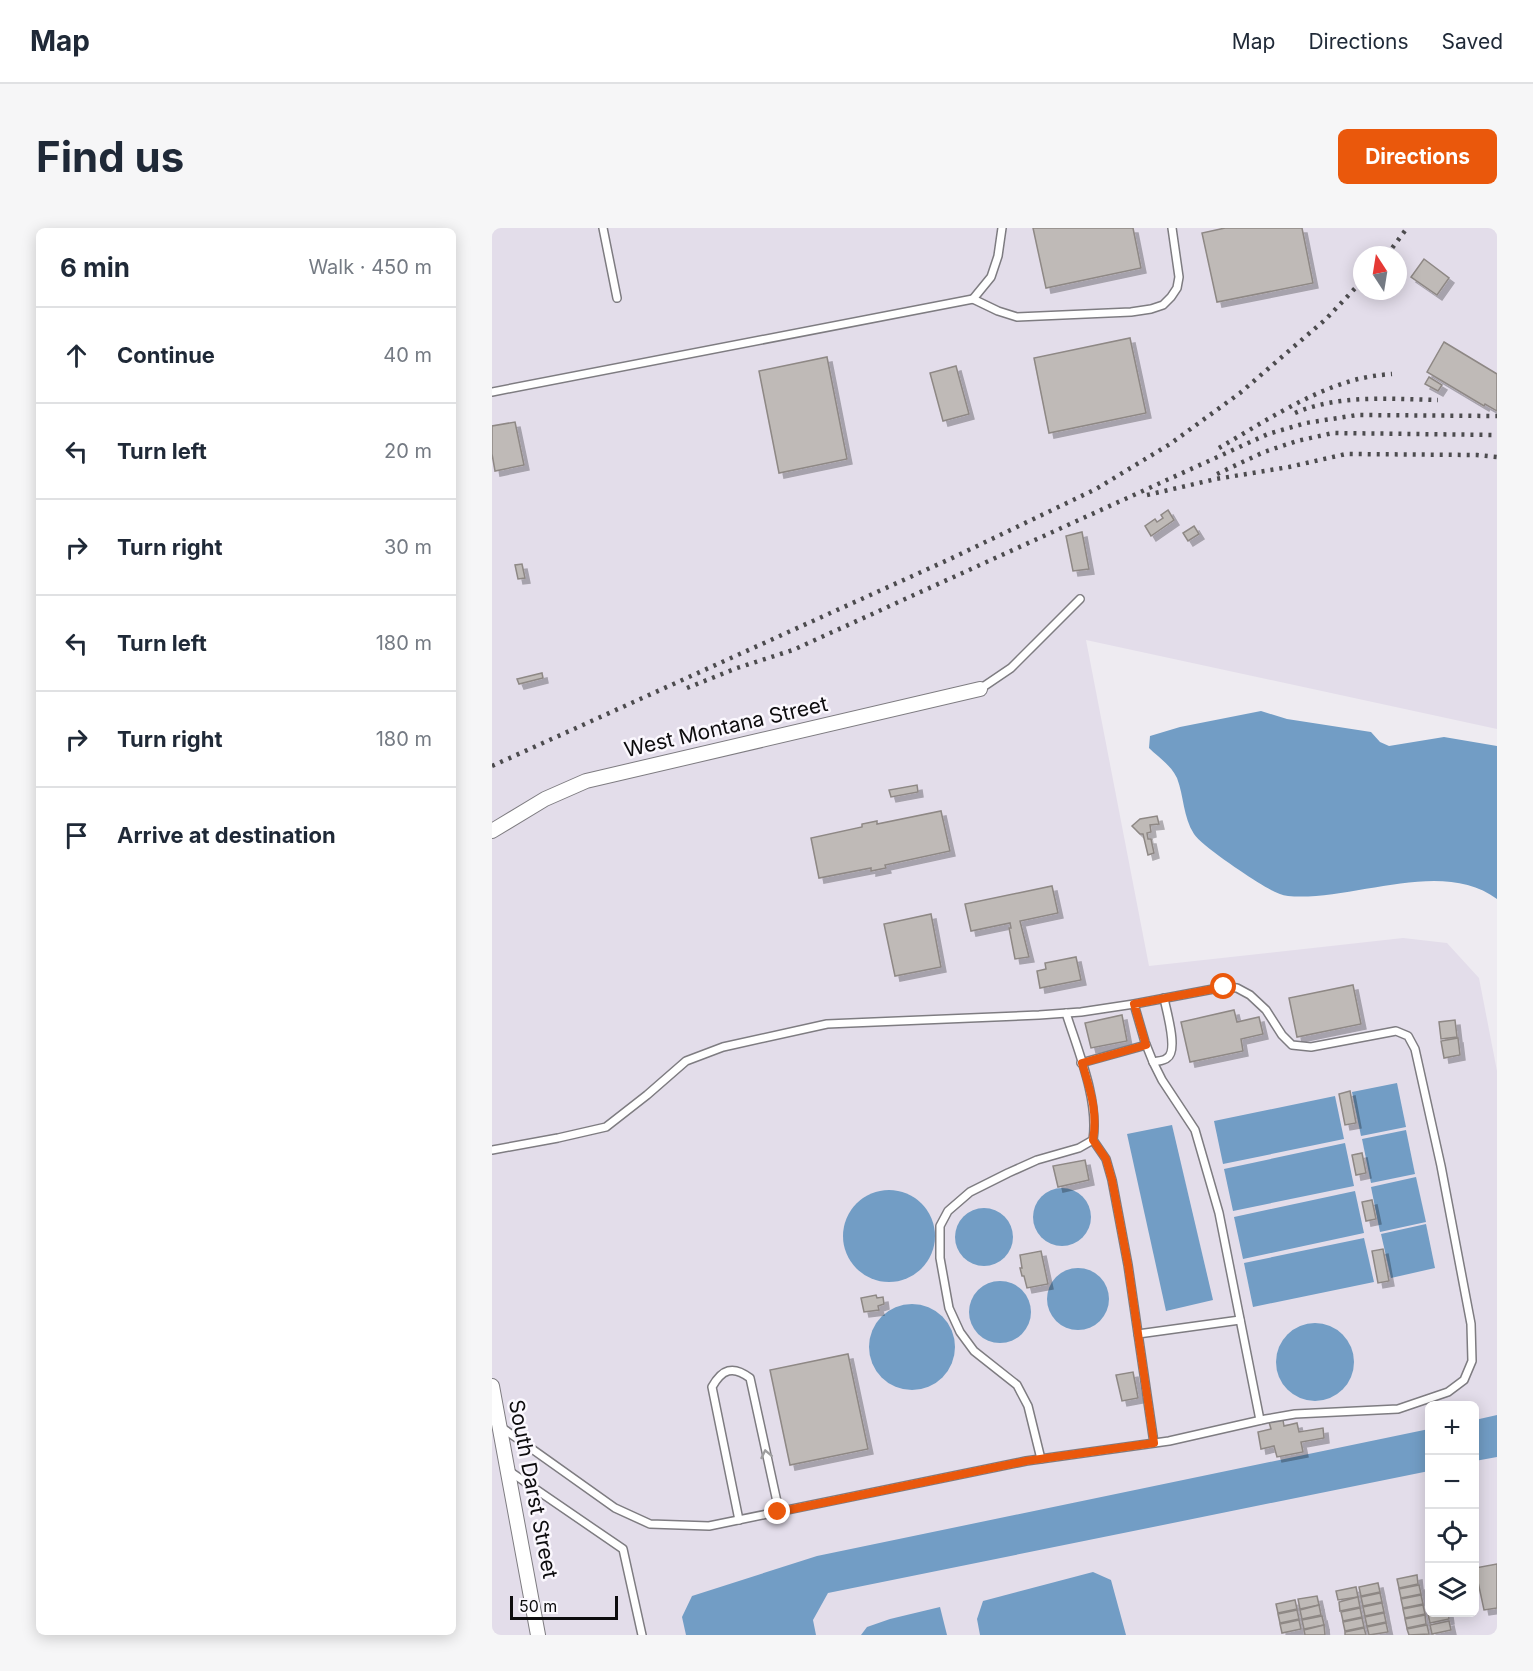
<!DOCTYPE html>
<meta charset="utf-8">
<style>
:root{--surface:#fff;--page:#f6f6f7;--text:#1f2937;--muted:#747a83;--line:#e0e1e3;--accent:#ea580c}
body{margin:0;font-family:Inter,sans-serif;background:var(--page);color:var(--text)}
.controls{position:absolute;right:18px;bottom:18px;display:grid;overflow:hidden;border-radius:9px;box-shadow:0 3px 15px #0003}
.controls button{width:54px;height:54px;display:grid;place-items:center;padding:0;border:0;border-bottom:2px solid var(--line);background:var(--surface);color:var(--text);font:30px sans-serif}
.compass{position:absolute;left:861px;top:18px;width:54px;height:54px;border-radius:50%;background:var(--surface);box-shadow:0 3px 15px #0003;rotate:348deg}
.scale{position:absolute;left:18px;bottom:15px;width:108px;box-sizing:border-box;padding-left:6px;border:3px solid #0d0c0e;border-top:0;font-size:16px;line-height:21px;white-space:nowrap;color:#0d0c0e;-webkit-text-stroke:4px #fbf8fe;paint-order:stroke}
.stop{position:absolute;width:18px;height:18px;margin:-14px;border:4px solid #ea580c;border-radius:50%;background:#fff}
.stop.end{background:#ea580c;border-color:#fff;box-shadow:0 2px 6px #0008}
.list{margin:0;padding:0;list-style:none}
h2{display:flex;justify-content:space-between;align-items:center;height:78px;margin:0;padding:0 24px;font-size:26px}
h2 small{font-size:20px;font-weight:400;color:var(--muted)}
.list li{display:grid;grid-template-columns:39px 1fr auto;gap:18px;align-items:center;box-sizing:border-box;height:96px;padding:0 24px;border-top:2px solid var(--line)}
.list b{display:block;font-size:22px;white-space:nowrap}
.list em{font-size:20px;font-style:normal;color:var(--muted)}
.icon{flex:none;width:33px;height:33px;fill:none;stroke:currentColor;stroke-width:2;stroke-linecap:round;stroke-linejoin:round}
.map{position:relative;flex:none;width:1005px;height:1407px;overflow:hidden;border-radius:9px}
header{display:flex;align-items:center;gap:36px;box-sizing:border-box;height:84px;padding:0 30px;background:var(--surface);border-bottom:2px solid var(--line)}
header strong{font-size:28px}
nav{display:flex;gap:33px;margin-inline-start:auto;font-size:21px}
.intro{display:flex;align-items:center;justify-content:space-between;box-sizing:border-box;height:144px;padding:0 36px}
h1{margin:0;font-size:42px}
.button{padding:15px 27px;border-radius:9px;background:var(--accent);color:#fff;font-size:21px;font-weight:700}
main{display:flex;gap:36px;padding:0 36px}
aside{flex:1;background:var(--surface);border-radius:9px;box-shadow:0 3px 15px #0003}
.map>svg:first-child{display:block}
.built{fill:#e3ddea;fill-rule:evenodd}
.water{fill:#729dc5}
.building{fill:#bfbab7;stroke:#8e8885;stroke-width:1.5;filter:url(#shadow)}
.lines{fill:none;stroke-linecap:round;stroke-linejoin:round}
.lane-casing{stroke:#7e7c81;stroke-width:10}
.street-casing{stroke:#7e7c81;stroke-width:16}
.lane{stroke:#fff;stroke-width:7}
.street{stroke:#fff;stroke-width:14}
.rail{stroke:#4c4b4e;stroke-width:4.5;stroke-dasharray:3 6;stroke-linecap:butt}
.oneway{stroke:#9e9e9f}
.route{stroke:#ea580c;stroke-width:8}
.labels{text-anchor:middle;stroke-width:5;stroke-linejoin:round;paint-order:stroke}
.street-label{font-size:21px;fill:#0d0c0e;stroke:#fbf8fe}
</style>
<header>
<strong>Map</strong>
<nav><a>Map</a><a>Directions</a><a>Saved</a></nav>
</header>
<div class="intro"><h1>Find us</h1><a class="button">Directions</a></div>
<main>
<aside>
<h2>6 min<small>Walk · 450 m</small></h2>
<ul class="list">
<li><svg class="icon" aria-label="ahead" viewBox="0 0 24 24"><path d="M12 20V5M6 11l6-6 6 6"/></svg><div><b>Continue</b></div><em>40 m</em></li>
<li><svg class="icon" aria-label="left" viewBox="0 0 24 24"><path d="M17 20v-9H6M10 6l-5 5 5 5"/></svg><div><b>Turn left</b></div><em>20 m</em></li>
<li><svg class="icon" aria-label="right" viewBox="0 0 24 24"><path d="M7 20v-9h11M14 6l5 5-5 5"/></svg><div><b>Turn right</b></div><em>30 m</em></li>
<li><svg class="icon" aria-label="left" viewBox="0 0 24 24"><path d="M17 20v-9H6M10 6l-5 5 5 5"/></svg><div><b>Turn left</b></div><em>180 m</em></li>
<li><svg class="icon" aria-label="right" viewBox="0 0 24 24"><path d="M7 20v-9h11M14 6l5 5-5 5"/></svg><div><b>Turn right</b></div><em>180 m</em></li>
<li><svg class="icon" aria-label="arrive" viewBox="0 0 24 24"><path d="M6 21V4h12l-3 4 3 4H6"/></svg><div><b>Arrive at destination</b></div></li>
</ul>
</aside>
<div class="map">
<svg width="1005" height="1407" viewBox="0 0 1005 1407">
<defs>
<filter id="shadow"><feDropShadow dx="5" dy="5" stdDeviation="0" flood-color="#0004"/></filter>
</defs>
<rect width="100%" height="100%" fill="#eeebf1"/>
<!-- built -->
<path class="built" d="M0 0H1005V501L594 412 657 738 911 710 955 715 987 750 1005 843V1407H0ZM870 27H906V63H870ZM938 1178H982V1384H938Z"/>
<!-- water -->
<g class="water">
<path d="M769 483 795 491 879 504 888 514 897 518 952 509 1005 518V671C950 629 859 674 796 668 787 667 775 660 767 655 754 647 709 617 702 606 691 589 692 568 685 550 678 536 667 530 657 520L658 508 688 499Z"/>
<polygon points="905,855 914,899 869,908 860,864"/>
<polygon points="843,868 852,911 731,936 722,893"/>
<polygon points="680,897 721,1072 674,1083 635,906"/>
<polygon points="914,902 923,946 879,955 870,911"/>
<polygon points="853,915 862,958 741,983 732,941"/>
<polygon points="924,949 934,994 888,1004 879,959"/>
<circle cx="570" cy="989" r="29"/>
<circle cx="397" cy="1008" r="46"/>
<polygon points="863,963 872,1005 751,1031 742,989"/>
<circle cx="492" cy="1009" r="29"/>
<polygon points="934,996 943,1040 899,1050 889,1006"/>
<polygon points="872,1010 882,1054 761,1079 752,1035"/>
<circle cx="586" cy="1071" r="31"/>
<circle cx="508" cy="1084" r="31"/>
<circle cx="420" cy="1119" r="43"/>
<circle cx="823" cy="1134" r="39"/>
<polygon points="1005,1187 1005,1229 983,1233 983,1192"/>
<polygon points="937,1201 937,1243 336,1365 321,1392 324,1407 194,1407 190,1389 200,1368 325,1328"/>
<polygon points="601,1344 619,1352 634,1407 488,1407 485,1391 491,1373"/>
<polygon points="448,1379 455,1407 369,1407 375,1399 398,1391"/>
</g>
<!-- building -->
<g class="building">
<polygon points="541,0 641,0 649,40 554,60"/>
<polygon points="733,0 810,0 821,55 725,74 710,5"/>
<polygon points="932,31 957,50 945,67 919,49"/>
<polygon points="638,110 654,185 557,205 542,130"/>
<polygon points="952,114 1005,146 1005,183 993,176 992,178 935,144"/>
<polygon points="335,129 355,231 287,245 267,143"/>
<polygon points="464,138 477,186 451,193 438,145"/>
<polygon points="937,149 950,157 946,163 933,156"/>
<polygon points="23,194 32,237 3,243 0,226 0,198"/>
<polygon points="676,282 682,292 659,308 653,298 663,291 665,294 671,290 669,287"/>
<polygon points="702,298 707,306 696,313 691,305"/>
<polygon points="590,304 597,341 581,343 574,308"/>
<polygon points="30,336 33,350 26,351 23,337"/>
<polygon points="50,445 51,450 27,456 25,451"/>
<polygon points="425,557 426,564 399,569 397,562"/>
<polygon points="449,583 458,623 393,637 394,640 379,643 379,640 327,650 319,610 370,599 370,596 385,593 385,596"/>
<polygon points="665,588 667,596 658,597 659,604 655,605 656,611 659,611 662,625 656,627 651,606 648,606 640,598 648,591"/>
<polygon points="560,658 566,685 528,693 537,729 523,731 517,700 519,700 518,695 479,703 473,676"/>
<polygon points="439,686 449,739 403,748 392,696"/>
<polygon points="584,729 589,752 548,760 545,743 554,741 553,735"/>
<polygon points="861,757 869,796 805,809 797,770"/>
<polygon points="742,782 745,794 767,789 771,806 749,811 751,823 698,834 689,794"/>
<polygon points="630,787 635,813 599,820 593,795"/>
<polygon points="963,792 965,809 949,811 947,794"/>
<polygon points="966,810 968,827 952,830 949,813"/>
<polygon points="858,863 864,895 853,897 847,866"/>
<polygon points="870,925 874,945 864,947 860,927"/>
<polygon points="593,932 597,952 566,959 561,938"/>
<polygon points="880,972 884,991 874,993 870,974"/>
<polygon points="891,1021 897,1053 886,1055 880,1023"/>
<polygon points="549,1023 556,1056 535,1060 532,1048 530,1048 528,1040 530,1040 528,1027"/>
<polygon points="384,1067 385,1070 391,1069 392,1076 386,1078 387,1082 372,1084 369,1070"/>
<polygon points="356,1126 376,1221 298,1237 278,1142"/>
<polygon points="641,1144 646,1170 630,1173 624,1147"/>
<polygon points="791,1192 792,1198 805,1195 807,1204 831,1200 832,1210 809,1214 811,1224 785,1229 782,1218 769,1221 766,1204 779,1201 777,1194"/>
<polygon points="1005,1336 1005,1380 992,1382 983,1340"/>
<polygon points="925,1347 926,1356 907,1360 905,1351"/>
<polygon points="886,1355 888,1364 869,1368 867,1359"/>
<polygon points="927,1357 929,1366 909,1370 907,1361"/>
<polygon points="864,1359 866,1369 846,1372 844,1363"/>
<polygon points="888,1365 890,1374 871,1378 869,1369"/>
<polygon points="929,1367 931,1376 911,1380 909,1371"/>
<polygon points="825,1368 827,1377 808,1381 806,1371"/>
<polygon points="866,1369 868,1379 848,1383 847,1374"/>
<polygon points="803,1372 805,1381 786,1385 784,1376"/>
<polygon points="890,1375 892,1384 873,1388 871,1379"/>
<polygon points="827,1377 829,1387 810,1391 808,1382"/>
<polygon points="931,1377 933,1386 913,1390 911,1381"/>
<polygon points="868,1380 870,1389 851,1393 849,1384"/>
<polygon points="805,1382 807,1391 788,1395 786,1386"/>
<polygon points="945,1384 956,1384 957,1391 938,1395 936,1386"/>
<polygon points="892,1385 894,1394 875,1398 873,1389"/>
<polygon points="933,1387 934,1396 915,1400 913,1391"/>
<polygon points="830,1388 832,1397 812,1401 810,1392"/>
<polygon points="870,1390 872,1399 853,1403 851,1394"/>
<polygon points="807,1392 809,1401 790,1405 788,1396"/>
<polygon points="957,1393 959,1402 940,1406 938,1397"/>
<polygon points="894,1395 896,1404 877,1407 875,1399"/>
<polygon points="832,1397 833,1407 813,1407 812,1402"/>
<polygon points="935,1397 937,1406 917,1407 915,1401"/>
<polygon points="872,1400 874,1407 853,1407 853,1404"/>
</g>
<g class="lines">
<defs>
<g id="lane">
<polyline points="111,0 125,70"/>
<polyline points="481,71 499,49 506,28 510,0"/>
<polyline points="0,164 481,71 506,83 525,89 639,84 659,81 671,77 679,69 685,60 687,49 680,0"/>
<polyline points="488,461 519,440 588,371"/>
<polyline points="642,776 653,814 661,834 670,852 703,902 727,985 768,1192"/>
<path d="M661 834C665 833 672 833 675 830 687 823 674 782 672 770"/>
<polyline points="589,835 654,817"/>
<polyline points="601,912 614,931 620,952 636,1037 662,1215"/>
<polyline points="0,922 66,910 114,899 155,867 194,833 231,819 335,796 547,787 589,784 642,776 732,759 745,760 758,767 774,782 790,807 800,817 819,819 904,803 916,808 923,821 949,938 979,1096 980,1133 972,1152 956,1164 906,1181 803,1186 774,1191 677,1213 534,1233 217,1298 158,1296 123,1280 9,1199"/>
<polyline points="646,1106 748,1092"/>
<path d="M549 1231 536 1178 525 1157 482 1123 468 1104 457 1080 448 1030V998L456 983 478 964 516 945 545 932 587 920 601 912C607 872 586 823 574 785"/>
<polyline points="17,1243 131,1321 150,1407"/>
<path d="M247 1292 220 1159C230 1141 241 1137 258 1150L287 1283"/>
</g>
<g id="street">
<polyline points="0,603 53,571 94,553 488,461"/>
<polyline points="0,1158 46,1407"/>
</g>
</defs>
<!-- lane casing -->
<use href="#lane" class="lane-casing"/>
<!-- street casing -->
<use href="#street" class="street-casing"/>
<!-- lane -->
<use href="#lane" class="lane"/>
<!-- street -->
<use href="#street" class="street"/>
<!-- rail -->
<g class="rail">
<polyline points="895,27 915,0"/>
<path d="M803 185C847 166 899 171 946 172"/>
<path d="M727 220C768 196 814 166 859 153 872 149 886 147 900 146"/>
<polyline points="725,246 772,224 805,213 841,205 1005,207"/>
<polyline points="655,267 724,251 797,239 854,226 985,227 1005,229"/>
<polyline points="195,460 245,440 301,422 776,206 814,195 865,187 1005,188"/>
<polyline points="0,538 458,331 604,261 678,216 748,165 834,91 870,53"/>
</g>
</g>
<!-- one-way arrows -->
<defs><path id="oneway-chevron" d="M-2-3.5L2.5 0L-2 3.5" fill="none" stroke-width="1.6" stroke-linecap="round" stroke-linejoin="round" transform="scale(1.5)"/></defs>
<use class="oneway" href="#oneway-chevron" transform="translate(274 1226) rotate(-102)"/>
<g class="lines">
<!-- route -->
<path class="route" d="M286 1284 534 1233 662 1215 636 1037 620 952 614 931 601 912C606 883 598 862 590 835L654 817 642 776 732 759"/>
</g>
<g class="labels">
<!-- street labels -->
<g class="street-label">
<text transform="translate(234 499) rotate(-13)" y="7">West Montana Street</text>
<text transform="translate(41 1261) rotate(79)" y="7">South Darst Street</text>
</g>
</g>
</svg>
<div class="controls">
<button>+</button>
<button>−</button>
<button><svg class="icon" aria-label="locate" viewBox="0 0 24 24"><circle cx="12" cy="12" r="6"/><path d="M12 2v4M12 18v4M2 12h4M18 12h4"/></svg></button>
<button><svg class="icon" aria-label="layers" viewBox="0 0 24 24"><path d="M12 4l9 5-9 5-9-5zM3 14l9 5 9-5"/></svg></button>
</div>
<svg class="compass" viewBox="-18 -18 36 36"><path d="M0-13l5 13h-10z" fill="#e53935"/><path d="M0 13l5-13h-10z" fill="#747a83"/></svg>
<div class="scale">50 m</div>
<div class="stop" style="left:732px;top:759px"></div>
<div class="stop end" style="left:286px;top:1284px"></div>
</div>
</main>
